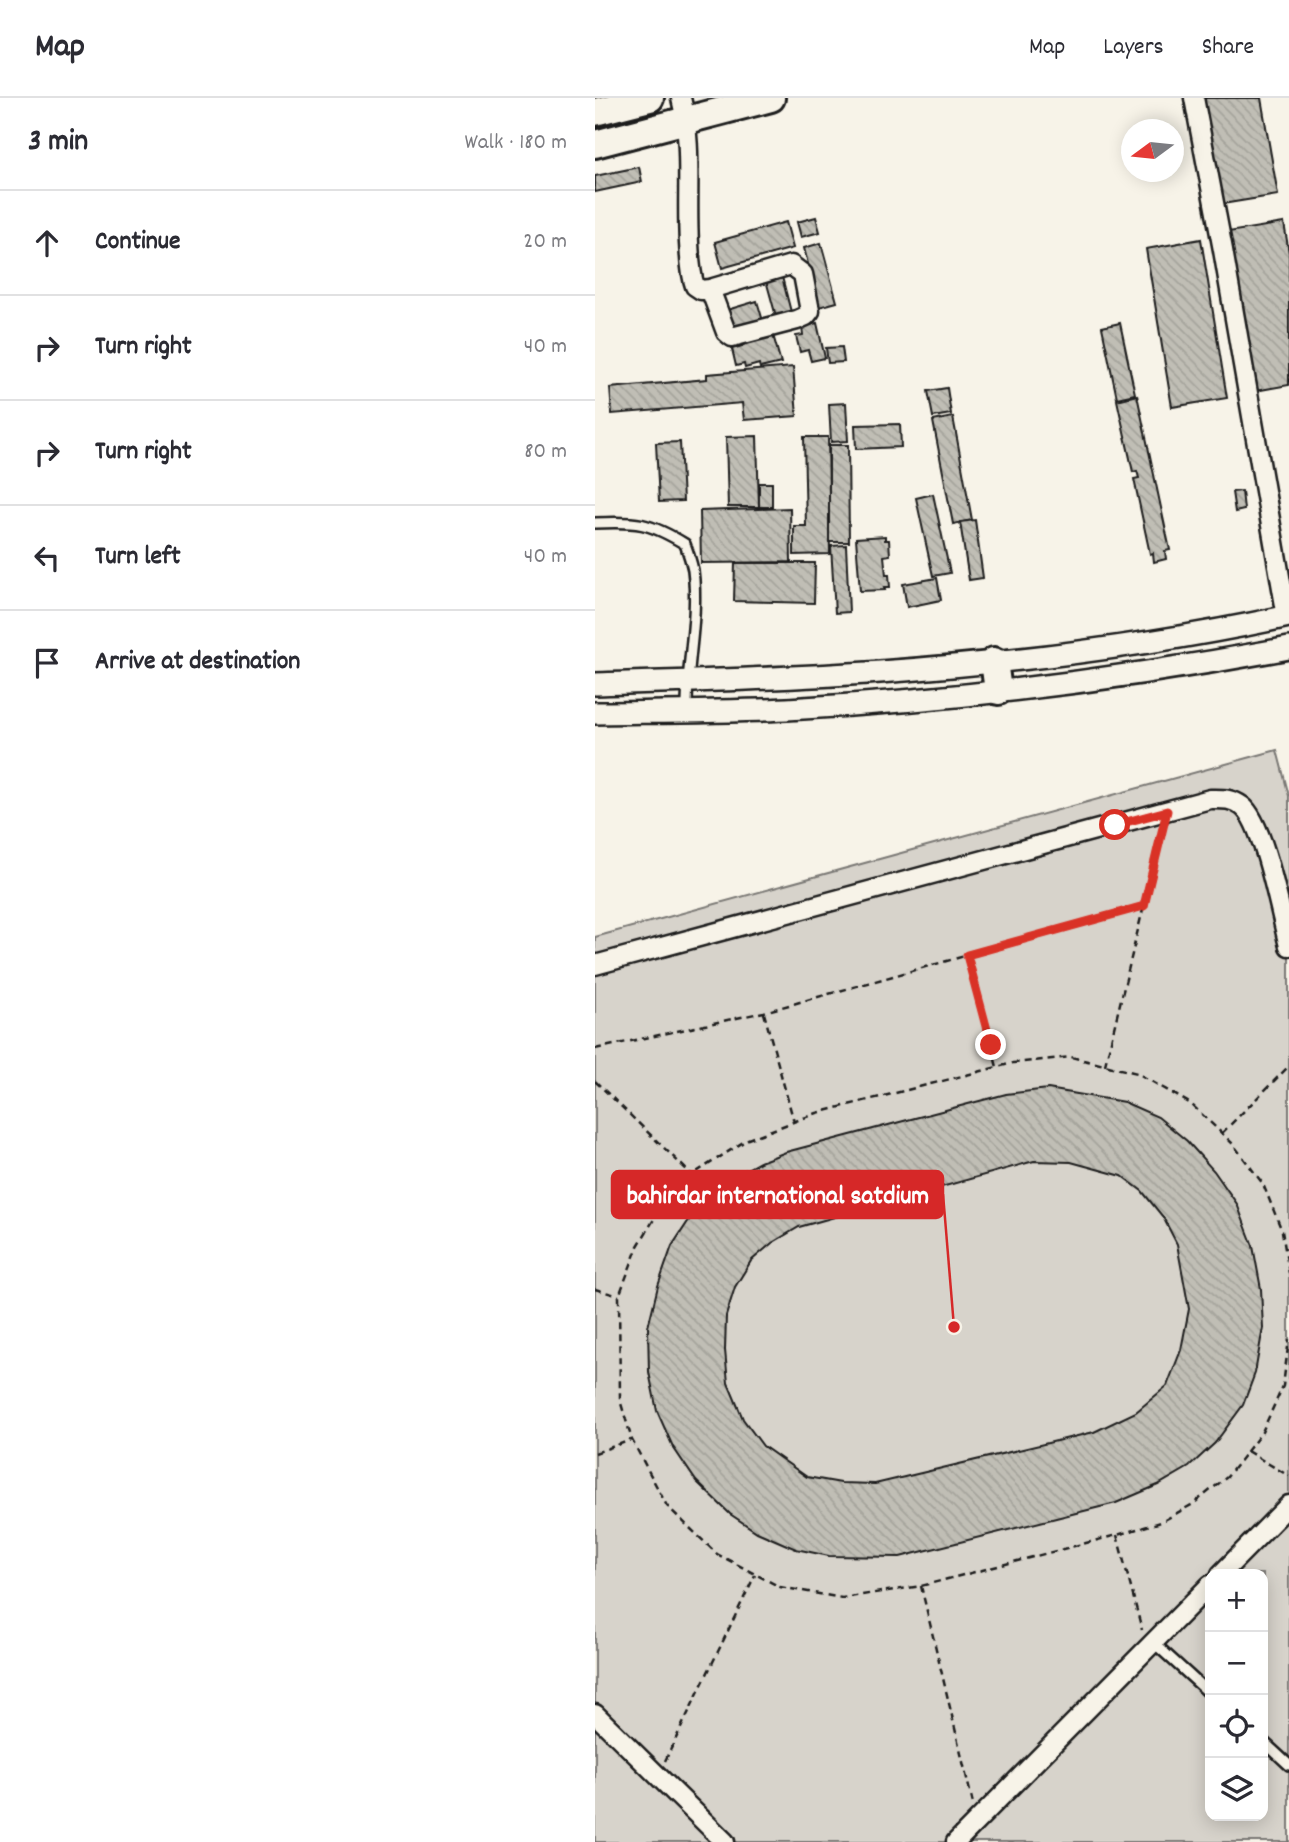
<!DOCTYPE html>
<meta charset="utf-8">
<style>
:root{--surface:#fff;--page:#f7f7f7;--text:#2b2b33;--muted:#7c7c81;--line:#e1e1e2}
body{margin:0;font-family:Dekko,sans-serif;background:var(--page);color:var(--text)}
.controls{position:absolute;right:21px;bottom:21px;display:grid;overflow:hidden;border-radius:14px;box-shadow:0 4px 18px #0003}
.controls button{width:63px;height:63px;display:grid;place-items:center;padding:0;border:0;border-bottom:2px solid var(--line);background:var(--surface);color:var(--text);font:35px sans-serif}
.compass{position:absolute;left:526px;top:21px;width:63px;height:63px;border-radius:50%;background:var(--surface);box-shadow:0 4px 18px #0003;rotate:255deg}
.stop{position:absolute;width:21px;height:21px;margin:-16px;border:5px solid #d93025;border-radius:50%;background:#fff}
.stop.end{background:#d93025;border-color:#fff;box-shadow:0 2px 7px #0008}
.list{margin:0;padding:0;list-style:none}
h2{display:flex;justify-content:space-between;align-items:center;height:91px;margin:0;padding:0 28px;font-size:30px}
h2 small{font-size:23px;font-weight:400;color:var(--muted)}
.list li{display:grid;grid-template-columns:46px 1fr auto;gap:21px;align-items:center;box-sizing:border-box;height:105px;padding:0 28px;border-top:2px solid var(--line)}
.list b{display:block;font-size:26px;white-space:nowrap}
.list em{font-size:23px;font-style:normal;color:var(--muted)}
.icon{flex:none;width:38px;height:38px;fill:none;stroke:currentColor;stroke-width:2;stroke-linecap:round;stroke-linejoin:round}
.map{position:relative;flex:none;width:694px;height:1744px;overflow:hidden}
header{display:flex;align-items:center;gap:42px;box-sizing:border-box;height:98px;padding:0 35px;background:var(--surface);border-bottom:2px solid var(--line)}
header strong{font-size:33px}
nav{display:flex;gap:38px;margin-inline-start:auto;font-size:24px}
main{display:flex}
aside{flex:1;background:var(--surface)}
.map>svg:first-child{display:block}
.park{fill:#d7d3cb;stroke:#7a7874;stroke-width:2;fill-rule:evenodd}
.building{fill:url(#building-back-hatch);stroke:#1c1c1c;stroke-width:2;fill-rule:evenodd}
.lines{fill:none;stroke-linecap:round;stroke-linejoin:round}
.service-casing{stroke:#1c1c1c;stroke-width:14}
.minor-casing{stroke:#1c1c1c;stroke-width:23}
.tertiary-casing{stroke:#1c1c1c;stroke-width:26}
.primary-casing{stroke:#1c1c1c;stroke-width:32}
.path{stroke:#1c1c1c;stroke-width:2.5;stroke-dasharray:7 5;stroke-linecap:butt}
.service{stroke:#f7f3e8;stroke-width:9}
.minor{stroke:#f7f3e8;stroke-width:18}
.tertiary{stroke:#f7f3e8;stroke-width:21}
.primary{stroke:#f7f3e8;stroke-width:26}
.route{stroke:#d93025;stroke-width:9}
.leader{fill:none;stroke:#d62828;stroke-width:2.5}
.callout-dot{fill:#d62828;stroke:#f7f3e8;stroke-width:2.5}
.callout{fill:#d62828;stroke:#d62828;stroke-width:2.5}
.callout-label{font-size:26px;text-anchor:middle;font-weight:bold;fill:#fff}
</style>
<header>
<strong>Map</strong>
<nav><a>Map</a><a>Layers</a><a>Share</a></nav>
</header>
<main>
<aside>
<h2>3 min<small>Walk · 180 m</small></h2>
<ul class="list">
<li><svg class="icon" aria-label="ahead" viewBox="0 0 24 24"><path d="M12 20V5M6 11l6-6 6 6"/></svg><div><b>Continue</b></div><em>20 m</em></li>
<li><svg class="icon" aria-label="right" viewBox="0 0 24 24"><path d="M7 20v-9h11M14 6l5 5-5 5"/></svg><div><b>Turn right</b></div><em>40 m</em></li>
<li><svg class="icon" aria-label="right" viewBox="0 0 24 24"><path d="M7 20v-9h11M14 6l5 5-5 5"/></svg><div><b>Turn right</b></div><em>80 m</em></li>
<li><svg class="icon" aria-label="left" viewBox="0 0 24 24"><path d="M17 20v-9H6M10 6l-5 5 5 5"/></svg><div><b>Turn left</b></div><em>40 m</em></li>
<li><svg class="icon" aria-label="arrive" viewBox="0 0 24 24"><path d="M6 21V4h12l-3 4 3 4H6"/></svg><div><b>Arrive at destination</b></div></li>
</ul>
</aside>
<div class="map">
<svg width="694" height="1744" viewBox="0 0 694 1744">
<defs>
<pattern id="building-back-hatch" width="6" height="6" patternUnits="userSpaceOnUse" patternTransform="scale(1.75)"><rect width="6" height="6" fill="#c0beb5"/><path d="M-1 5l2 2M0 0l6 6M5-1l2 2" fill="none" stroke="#a4a39b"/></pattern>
</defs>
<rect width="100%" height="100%" fill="#f7f3e8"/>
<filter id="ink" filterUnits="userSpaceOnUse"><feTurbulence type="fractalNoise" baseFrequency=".0143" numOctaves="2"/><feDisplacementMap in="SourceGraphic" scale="14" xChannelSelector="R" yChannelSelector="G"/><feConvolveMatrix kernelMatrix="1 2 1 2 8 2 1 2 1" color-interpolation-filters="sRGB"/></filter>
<g filter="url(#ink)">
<!-- park -->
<path class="park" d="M682 652 694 698V1744H0V839ZM615 1476H668V1718H615Z"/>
<!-- building -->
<g class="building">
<polygon points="609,0 666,0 683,97 627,106"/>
<polygon points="44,69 47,84 0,94 0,78"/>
<polygon points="221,119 225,134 206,139 202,124"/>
<polygon points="191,124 198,150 127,170 120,144"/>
<polygon points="689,125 694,155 694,287 660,293 633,134"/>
<polygon points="606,141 632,300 577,309 551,151"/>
<polygon points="226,145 242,204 224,209 209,150"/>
<polygon points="185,171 197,218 182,222 169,175"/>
<polygon points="162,203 168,223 138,232 132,212"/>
<polygon points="222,225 230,260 216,263 213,252 205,254 201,238 208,237 207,229"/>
<polygon points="525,225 540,296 522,300 507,229"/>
<polygon points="165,233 167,240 178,237 186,265 165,270 164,266 150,270 149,266 141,268 137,251 147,248 144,239"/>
<polygon points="247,249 249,264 233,265 231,250"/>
<polygon points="198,269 202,318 149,322 147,305 17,316 15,290 112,281 112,276"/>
<polygon points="352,290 356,316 338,319 333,293"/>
<polygon points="542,297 575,452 570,453 571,461 559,464 558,455 555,456 539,381 544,380 542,373 538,374 522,302"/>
<polygon points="251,305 253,343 236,344 234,306"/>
<polygon points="358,319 377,422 358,426 338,323"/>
<polygon points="305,326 306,349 261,351 260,327"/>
<polygon points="162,338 164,409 133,409 131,339"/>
<polygon points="209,339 233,339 235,456 199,457 199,428 211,428"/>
<polygon points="85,344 88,403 64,404 61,345"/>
<polygon points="234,347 253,347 254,444 234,444"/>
<rect x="164" y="385" width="13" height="24"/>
<polygon points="647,393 649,412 640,414 637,394"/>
<polygon points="338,396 355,475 338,478 321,400"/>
<polygon points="195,410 196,464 106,465 105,413"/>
<polygon points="380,422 388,480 374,482 365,424"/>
<polygon points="290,438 290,442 294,442 295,457 289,458 291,477 294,477 295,489 289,489 290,492 265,493 261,440"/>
<polygon points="251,447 254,514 240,515 236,448"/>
<polygon points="140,465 220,465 219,505 139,503"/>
<polygon points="342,480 346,502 312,509 308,486"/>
<path d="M453 991 529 1004 563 1019 592 1043 619 1073 642 1106 658 1148 666 1191 668 1230 660 1275 648 1307 620 1345 594 1369 563 1387 521 1405 305 1459 234 1458 201 1451 162 1434 135 1416 101 1383 78 1349 62 1313 54 1274 53 1229 63 1188 77 1148 100 1113 132 1082 165 1064 191 1054 411 996ZM439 1063 476 1064 527 1078 547 1093 568 1119 582 1146 594 1211 586 1252 572 1288 541 1314 499 1334 280 1386 246 1385 212 1379 168 1348 148 1321 133 1285 130 1252 131 1218 140 1189 156 1163 177 1145 204 1129Z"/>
</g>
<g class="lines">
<defs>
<g id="service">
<path d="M0 425C41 423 54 424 90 446 93 454 96 463 98 472 104 519 91 567 92 614"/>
<polyline points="558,1544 615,1596"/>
<polyline points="668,1643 694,1667"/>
</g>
<g id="minor">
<path d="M86 0C98 46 91 97 94 145 95 159 95 175 100 188L106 192 115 191 196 167 208 176 215 213 211 218 202 222 137 239 131 234 115 191"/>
<polyline points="599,0 628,152 692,519"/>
<path d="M0 867 615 701C627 701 636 700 647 708 669 724 686 818 694 848"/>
<polyline points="626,1476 694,1407"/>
<polyline points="0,1616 130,1744"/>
<polyline points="361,1744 615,1487"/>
</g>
<g id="tertiary">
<path d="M0 586C95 583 190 581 285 574 422 564 560 547 694 518"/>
<path d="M0 615C64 614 128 614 192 611 360 602 529 581 694 550"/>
</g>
<g id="primary">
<polyline points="0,14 55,0"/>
<polyline points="0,46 176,0"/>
<polyline points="399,563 403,593"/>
</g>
</defs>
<!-- service casing -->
<use href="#service" class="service-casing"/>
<!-- minor casing -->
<use href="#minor" class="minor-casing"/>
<!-- tertiary casing -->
<use href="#tertiary" class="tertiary-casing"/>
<!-- primary casing -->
<use href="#primary" class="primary-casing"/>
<!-- path -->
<g class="path">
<polyline points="372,857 402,969"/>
<polyline points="169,915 199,1024"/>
<polyline points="0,951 169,914 549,808"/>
<polyline points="510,967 568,729"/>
<polyline points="0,983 97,1077"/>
<polyline points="627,1035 694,968"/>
<polyline points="694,1175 687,1133 668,1086 638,1046 596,1006 542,975 476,959 418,965 222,1015 153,1041 97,1077 68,1106 43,1148 24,1198 25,1302 37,1342 72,1408 122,1456 185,1489 247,1500 326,1488 522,1437 566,1424 598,1406 632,1379 667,1334 688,1288 694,1241"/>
<polyline points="0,1191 24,1198"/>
<polyline points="652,1353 694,1378"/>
<polyline points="0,1355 36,1342"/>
<polyline points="522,1437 547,1532"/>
<polyline points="326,1488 378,1706"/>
<polyline points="70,1663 160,1477"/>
</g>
<!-- service -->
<use href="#service" class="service"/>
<!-- minor -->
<use href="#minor" class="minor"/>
<!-- tertiary -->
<use href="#tertiary" class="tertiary"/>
<!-- primary -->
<use href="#primary" class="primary"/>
</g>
</g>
<g class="lines" filter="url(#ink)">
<!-- route -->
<polyline class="route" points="396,947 372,857 549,808 572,713 520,727"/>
</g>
<!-- callouts -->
<path class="leader" d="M359 1229L348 1096"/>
<circle class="callout-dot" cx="359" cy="1229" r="7"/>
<rect class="callout" x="17" y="1073" width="331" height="47" rx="7"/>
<g class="callout-label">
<text x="183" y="1105">bahirdar international satdium</text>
</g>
</svg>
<div class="controls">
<button>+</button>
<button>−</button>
<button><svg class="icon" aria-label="locate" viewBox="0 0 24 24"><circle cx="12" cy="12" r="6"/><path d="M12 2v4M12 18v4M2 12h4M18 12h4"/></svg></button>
<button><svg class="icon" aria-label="layers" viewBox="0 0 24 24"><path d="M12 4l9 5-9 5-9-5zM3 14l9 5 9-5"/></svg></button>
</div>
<svg class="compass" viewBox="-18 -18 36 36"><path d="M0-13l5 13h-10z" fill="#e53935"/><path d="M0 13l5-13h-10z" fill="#7c7c81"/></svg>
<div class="stop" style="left:520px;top:727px"></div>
<div class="stop end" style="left:396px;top:947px"></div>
</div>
</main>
